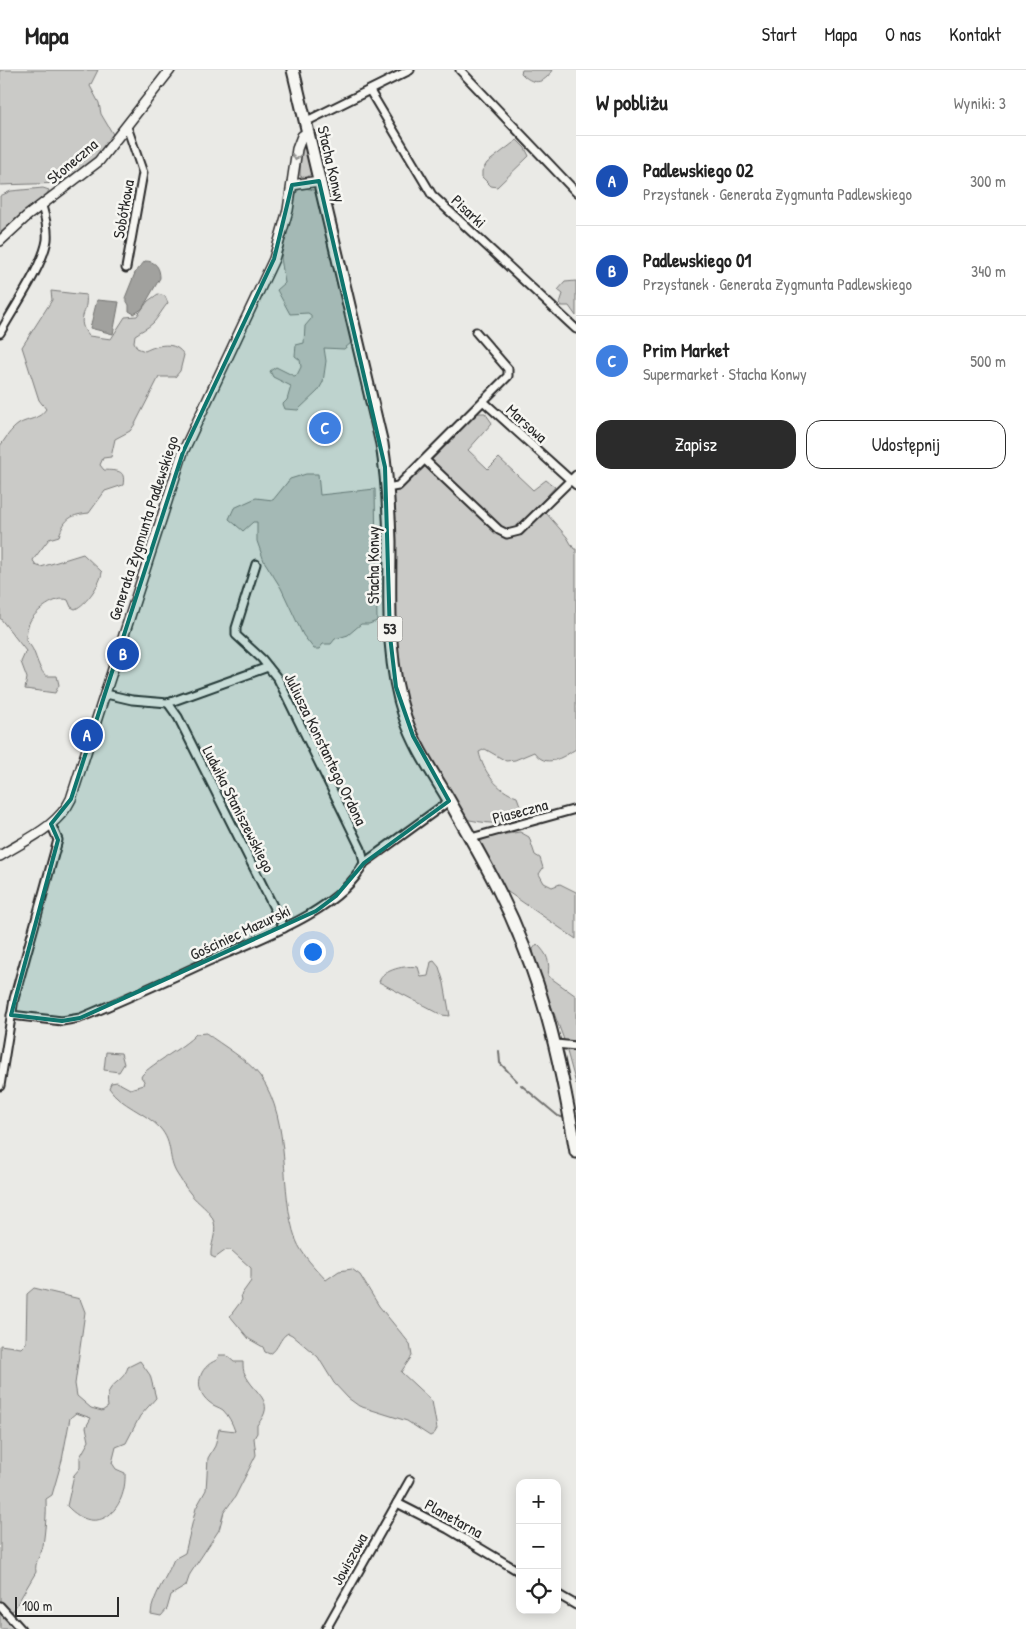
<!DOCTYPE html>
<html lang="pl">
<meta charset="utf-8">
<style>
:root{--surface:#fff;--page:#f6f6f6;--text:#222;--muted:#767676;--line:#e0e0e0;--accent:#2b2b2b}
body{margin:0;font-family:"Patrick Hand",sans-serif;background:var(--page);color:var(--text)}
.controls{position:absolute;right:15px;bottom:15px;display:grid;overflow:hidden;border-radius:10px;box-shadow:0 2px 12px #0003}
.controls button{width:45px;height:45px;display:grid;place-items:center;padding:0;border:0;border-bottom:1px solid var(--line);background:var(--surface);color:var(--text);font:25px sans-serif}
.scale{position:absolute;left:15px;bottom:12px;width:104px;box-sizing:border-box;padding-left:5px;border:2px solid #2b2b2b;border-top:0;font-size:14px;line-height:18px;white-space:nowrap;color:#2b2b2b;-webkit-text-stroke:4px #f6f6f2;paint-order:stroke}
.you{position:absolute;left:312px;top:881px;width:18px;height:18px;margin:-12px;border:4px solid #fff;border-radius:50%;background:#1a73e8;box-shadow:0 0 0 8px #1a73e833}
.badge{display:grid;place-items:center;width:32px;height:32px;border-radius:50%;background:var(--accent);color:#fff;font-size:16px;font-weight:700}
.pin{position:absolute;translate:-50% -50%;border:2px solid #fff;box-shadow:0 1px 5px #0006}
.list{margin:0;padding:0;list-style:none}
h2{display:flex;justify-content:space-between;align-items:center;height:65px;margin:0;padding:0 20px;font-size:21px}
h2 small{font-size:16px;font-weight:400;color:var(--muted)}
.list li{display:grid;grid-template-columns:32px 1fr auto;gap:15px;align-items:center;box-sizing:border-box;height:90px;padding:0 20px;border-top:1px solid var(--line)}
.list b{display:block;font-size:19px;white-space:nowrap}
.list p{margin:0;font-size:16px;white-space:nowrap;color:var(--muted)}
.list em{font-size:16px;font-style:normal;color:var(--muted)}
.actions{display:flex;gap:10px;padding:15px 20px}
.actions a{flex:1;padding:11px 0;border:1px solid var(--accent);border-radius:15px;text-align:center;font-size:18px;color:var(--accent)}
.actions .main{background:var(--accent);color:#fff}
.icon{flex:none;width:28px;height:28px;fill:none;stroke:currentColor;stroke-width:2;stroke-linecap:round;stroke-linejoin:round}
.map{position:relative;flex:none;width:576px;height:1559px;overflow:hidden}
header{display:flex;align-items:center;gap:30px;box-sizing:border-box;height:70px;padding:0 25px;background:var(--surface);border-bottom:1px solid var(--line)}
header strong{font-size:24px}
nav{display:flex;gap:28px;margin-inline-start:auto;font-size:18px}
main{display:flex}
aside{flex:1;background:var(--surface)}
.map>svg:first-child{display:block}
.green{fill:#cacac7;stroke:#7a7a79}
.water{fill:#a1a19e;stroke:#727270}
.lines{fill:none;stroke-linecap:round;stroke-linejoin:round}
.stream{stroke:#727270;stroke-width:2}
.minor-casing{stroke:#2b2b2b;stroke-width:11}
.tertiary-casing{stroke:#2b2b2b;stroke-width:12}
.primary-casing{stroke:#2b2b2b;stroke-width:15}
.minor{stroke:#f6f6f2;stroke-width:7}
.tertiary{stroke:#f6f6f2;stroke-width:9}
.primary{stroke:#f6f6f2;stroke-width:11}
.oneway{stroke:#90908e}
.marked{fill:#0f766e;fill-opacity:0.2;stroke:#0f766e;stroke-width:4;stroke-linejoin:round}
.labels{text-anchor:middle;stroke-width:5;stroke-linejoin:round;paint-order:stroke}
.shield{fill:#f6f6f2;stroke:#686867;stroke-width:1}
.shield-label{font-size:15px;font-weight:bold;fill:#2b2b2b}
.street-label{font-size:16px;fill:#2b2b2b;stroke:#f6f6f2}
</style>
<header>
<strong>Mapa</strong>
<nav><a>Start</a><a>Mapa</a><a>O nas</a><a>Kontakt</a></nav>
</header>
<main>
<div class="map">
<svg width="576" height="1559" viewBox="0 0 576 1559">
<rect width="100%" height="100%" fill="#eaeae6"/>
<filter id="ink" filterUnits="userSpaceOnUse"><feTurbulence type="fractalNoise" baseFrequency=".02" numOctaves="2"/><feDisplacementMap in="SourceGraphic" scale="10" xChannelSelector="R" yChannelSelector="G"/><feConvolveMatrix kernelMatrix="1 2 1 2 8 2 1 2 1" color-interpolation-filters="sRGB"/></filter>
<g filter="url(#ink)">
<!-- green -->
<g class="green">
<polygon points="0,0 98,0 90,16 99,33 101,44 114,66 97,87 64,113 0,115"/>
<path d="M522 0H552C544 15 532 15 521 3Z"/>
<polygon points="517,70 525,78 529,86 497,117 491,116 482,107 482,101 487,93"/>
<polygon points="305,75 312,102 307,108 300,106 301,79"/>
<polygon points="43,118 49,120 45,128 0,165 0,126 11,121"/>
<polygon points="305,118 314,120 318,125 352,272 344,279 324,278 326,291 323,312 318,321 298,340 285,339 283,334 287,330 291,316 273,307 270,301 276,297 294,306 297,305 301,297 300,290 295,286 296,275 304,273 305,256 311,249 311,245 308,243 290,244 277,220 285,213 281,188 295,125 299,119"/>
<polygon points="576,211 576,246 569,236 562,236 560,233 563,224 558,220 565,212"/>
<path d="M51 221 86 225C89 243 74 249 89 266L111 269 125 247 137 246 148 231 158 224 165 226 168 233C164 237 157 249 153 253 148 258 141 261 135 265L134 272 137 278 145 281C157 275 175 270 184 285L180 301 175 307H159L135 354 130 361 115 369 111 387 103 388 100 395 104 400C117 401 126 399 123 415L105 421 89 443C72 445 65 447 59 466L49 469 33 490 35 495 41 497 83 484 102 502C101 513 86 535 75 539L71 537 68 530C56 525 36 541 30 551 27 557 26 564 26 571 37 579 35 595 46 606H57L59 615 55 623 25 619 27 608 21 592 26 581 0 548V376C6 368 10 360 19 354 29 348 39 350 46 339L39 330 22 277 52 230Z"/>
<path d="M478 343H485L492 353 468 380 488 399 499 388 533 420 546 410 555 417 539 435 567 467 574 479H576V679C561 688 546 699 534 682L515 690 506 691 485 679 479 682C483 702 498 721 517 727L521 738 519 749C501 756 484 753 465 749L417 670 404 631 396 586 394 422 424 398Z"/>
<polygon points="306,404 318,404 320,425 375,419 377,551 369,554 361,554 348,565 335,569 331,574 323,574 319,579 314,579 303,565 281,518 264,491 257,471 257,452 253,452 243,461 229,449 234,438 256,428 273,430 290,409"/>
<polygon points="520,762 529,767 535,785 540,788 543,798 539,804 544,813 552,817 560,814 576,822 576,869 505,820 479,773 486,767"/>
<path d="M537 874C548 885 550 891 548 906L576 926V1014L563 967 534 890 533 879Z"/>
<path d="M434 891 439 897 444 913 450 946 442 945 379 912C383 899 406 895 418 897L421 907 428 906 431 892Z"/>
<path d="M206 963C223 976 247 989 260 1006 293 1053 278 1120 296 1170 302 1185 315 1198 326 1210L339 1201 352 1199 360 1205 379 1236 410 1274 412 1286 401 1302 432 1331 437 1359 434 1364 430 1366 407 1351 359 1336 348 1328 334 1313 318 1287 292 1265 288 1263C279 1268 279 1279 270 1284L265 1282 263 1277 249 1269 230 1246 242 1230 241 1225 251 1211V1198L231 1180H226L215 1188 211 1186C210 1175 217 1164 214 1152 209 1138 198 1134 190 1123 185 1117 181 1110 177 1104 167 1088 174 1074 160 1058 145 1042 121 1036 109 1018L111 1013 117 1012 130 1019 143 1015 144 1011 141 1007C145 997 184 978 196 964Z"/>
<polygon points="106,982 121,983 124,994 119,1002 104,1000"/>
<path d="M34 1218 80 1229 85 1242 75 1314 77 1326 91 1338 102 1341 108 1337C104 1311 122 1316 128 1297L140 1291 150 1305 156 1328 140 1346 126 1373 116 1377 112 1393 116 1399 125 1403C127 1439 98 1469 67 1436L74 1405 80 1398V1387L89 1371 86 1357 91 1348 76 1343 70 1348 62 1390 52 1425 46 1429C47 1444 45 1460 43 1476 41 1485 34 1492 36 1502L13 1541H10L0 1531V1275L21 1278 26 1273 27 1224Z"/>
<path d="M219 1285H226L234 1292H243C243 1296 243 1301 245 1304 254 1324 278 1331 257 1355V1363L254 1368 256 1385 235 1427 224 1442 219 1460 190 1504 186 1516 171 1525 167 1539 161 1546 151 1544C151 1529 168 1505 174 1489L185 1483 196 1438 206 1420 208 1388 215 1376 219 1359 235 1361C232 1353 229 1346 223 1340 219 1337 213 1336 209 1332 193 1319 198 1297 217 1290Z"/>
<polygon points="0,1543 15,1559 0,1559"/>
</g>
<!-- water -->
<g class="water">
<path d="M145 191C156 191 160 198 160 208L142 239 134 244 129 241V235L125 228 135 203Z"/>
<polygon points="97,230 119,232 113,264 90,258"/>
</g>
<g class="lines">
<!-- stream -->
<g class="stream">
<polyline points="499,981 500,993 517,1011"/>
<polyline points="521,1015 558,1046 565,1048"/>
</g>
<defs>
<g id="minor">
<polyline points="460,0 576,122"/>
<polyline points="370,21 432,125 576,259"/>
<polyline points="305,52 410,0"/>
<polyline points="126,198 143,103 127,57"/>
<path d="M0 263C13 239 43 196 47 170 48 159 45 146 42 136"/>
<polyline points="483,331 576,415"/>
<polyline points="425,390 499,460 507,464 519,461 576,405"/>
<polyline points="387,418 398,416 508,306 508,299 476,262"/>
<polyline points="256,494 236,558 236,565 262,589 278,609 361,779 364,793"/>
<polyline points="106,624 132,630 168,633 268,597"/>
<polyline points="168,633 178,647 284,858"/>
<polyline points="471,768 576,739"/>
<path d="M11 945 62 951 80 948C121 931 161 913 202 894 250 872 340 843 364 793L449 731"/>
<polyline points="556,974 576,976"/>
<polyline points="0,1016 14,929 58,770 51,754"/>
<polyline points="410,1410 397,1433 448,1459 520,1502"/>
<polyline points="557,1524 576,1535"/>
<polyline points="0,1536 21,1559"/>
<polyline points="326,1559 397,1433"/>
</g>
<g id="tertiary">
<polyline points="292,115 319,111"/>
<polyline points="0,171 27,146 99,91 170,0"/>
<path d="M0 786C25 770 58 757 71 729L183 382 274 189 288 140 297 79 302 66 308 62"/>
</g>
<path id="primary" d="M293 0 382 374C387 406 389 438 390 471 390 531 386 590 405 647 415 677 433 703 449 730 466 760 483 789 498 819 542 906 560 987 576 1082"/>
</defs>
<!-- minor casing -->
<use href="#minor" class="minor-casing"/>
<!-- tertiary casing -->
<use href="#tertiary" class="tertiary-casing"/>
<!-- primary casing -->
<use href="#primary" class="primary-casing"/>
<!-- minor -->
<use href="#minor" class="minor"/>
<!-- tertiary -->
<use href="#tertiary" class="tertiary"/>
<!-- primary -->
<use href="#primary" class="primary"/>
</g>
<!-- one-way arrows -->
<defs><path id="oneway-chevron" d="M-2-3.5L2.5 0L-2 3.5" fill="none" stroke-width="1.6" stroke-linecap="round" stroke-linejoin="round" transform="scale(1.25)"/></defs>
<use class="oneway" href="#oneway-chevron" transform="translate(296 87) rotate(98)"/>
</g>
<!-- marked area -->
<path class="marked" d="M319 111 385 397 390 566 396 617 413 666 449 731 364 793 336 826 316 841 80 948 62 951 11 945 58 770 51 754 71 729 183 382 274 189 292 115Z"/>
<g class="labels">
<!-- shield labels -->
<rect class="shield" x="377.5" y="546.5" width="25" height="25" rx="4"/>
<g class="shield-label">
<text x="390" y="564">53</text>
</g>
<!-- street labels -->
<g class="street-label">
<text transform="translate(72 91) rotate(-40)" y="6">Słoneczna</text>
<text transform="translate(332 94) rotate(77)" y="6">Stacha Konwy</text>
<text transform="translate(123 139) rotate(-80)" y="6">Sobótkowa</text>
<text transform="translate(469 141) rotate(43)" y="6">Pisarki</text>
<text transform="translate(527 353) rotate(42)" y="6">Marsowa</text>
<text transform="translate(143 458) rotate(-72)" y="6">Generała Zygmunta Padlewskiego</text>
<text transform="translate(373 495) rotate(-90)" y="6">Stacha Konwy</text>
<text transform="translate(326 679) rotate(64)" y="6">Juliusza Konstantego Ordona</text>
<text transform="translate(239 739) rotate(63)" y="6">Ludwika Staniszewskiego</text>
<text transform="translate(520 741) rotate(-15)" y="6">Piaseczna</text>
<text transform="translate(240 862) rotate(-25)" y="6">Gościniec Mazurski</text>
<text transform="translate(454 1448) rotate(29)" y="6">Planetarna</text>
<text transform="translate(349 1489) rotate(-61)" y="6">Jowiszowa</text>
</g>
</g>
</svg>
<div class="controls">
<button>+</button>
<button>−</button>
<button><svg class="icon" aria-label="locate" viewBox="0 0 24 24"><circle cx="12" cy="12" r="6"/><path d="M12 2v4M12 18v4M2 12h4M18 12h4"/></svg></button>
</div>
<div class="scale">100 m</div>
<div class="you"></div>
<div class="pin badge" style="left:87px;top:665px;background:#1a4fb4">A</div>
<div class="pin badge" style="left:123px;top:584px;background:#1a4fb4">B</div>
<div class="pin badge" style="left:325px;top:358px;background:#3f7fe0">C</div>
</div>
<aside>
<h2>W pobliżu<small>Wyniki: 3</small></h2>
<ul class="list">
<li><span class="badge" style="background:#1a4fb4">A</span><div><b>Padlewskiego 02</b><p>Przystanek · Generała Zygmunta Padlewskiego</p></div><em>300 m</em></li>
<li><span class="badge" style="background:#1a4fb4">B</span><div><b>Padlewskiego 01</b><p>Przystanek · Generała Zygmunta Padlewskiego</p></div><em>340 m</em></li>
<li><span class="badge" style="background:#3f7fe0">C</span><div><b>Prim Market</b><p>Supermarket · Stacha Konwy</p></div><em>500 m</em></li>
</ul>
<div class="actions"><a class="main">Zapisz</a><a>Udostępnij</a></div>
</aside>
</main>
